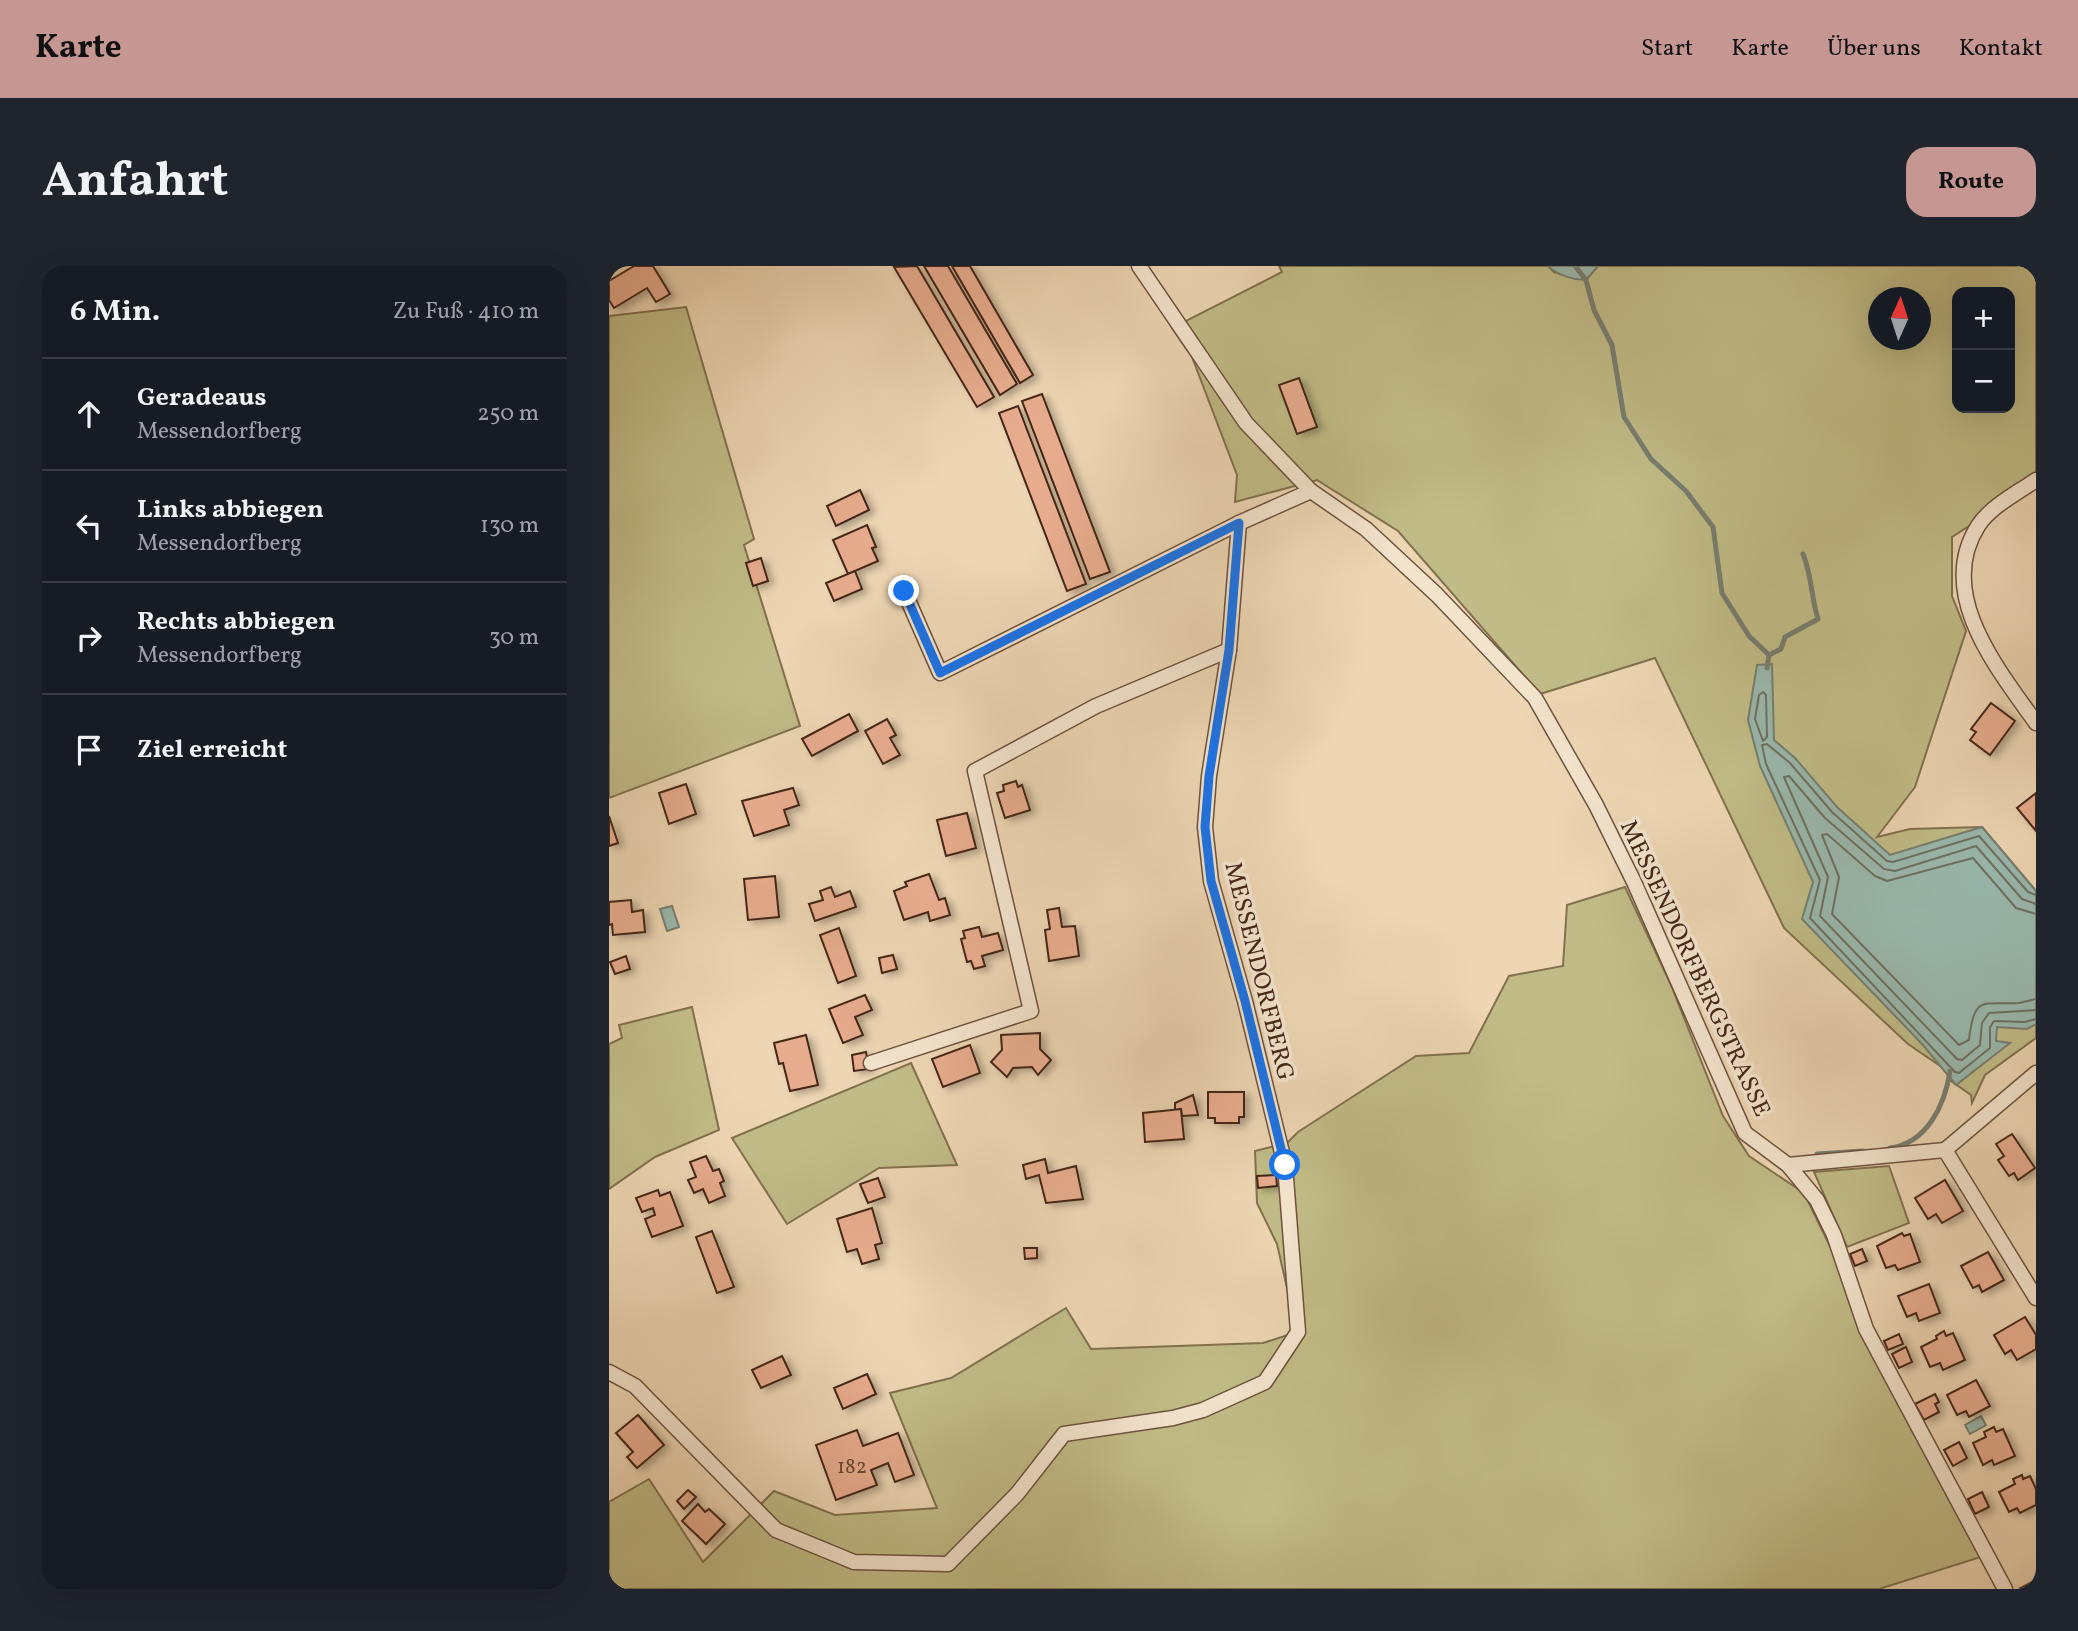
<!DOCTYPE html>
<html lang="de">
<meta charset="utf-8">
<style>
:root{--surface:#171b24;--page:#20242c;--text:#f1f3f6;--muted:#9ea1a6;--line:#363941;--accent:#c59692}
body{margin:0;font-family:Vollkorn,serif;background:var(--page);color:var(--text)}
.controls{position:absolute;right:21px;top:21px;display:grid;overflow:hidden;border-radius:14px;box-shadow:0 7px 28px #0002}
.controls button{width:63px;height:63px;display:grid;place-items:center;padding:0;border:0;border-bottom:2px solid var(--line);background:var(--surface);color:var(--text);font:35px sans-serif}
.compass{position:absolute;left:1259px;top:21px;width:63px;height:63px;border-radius:50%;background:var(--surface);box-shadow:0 7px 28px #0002;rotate:3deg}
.stop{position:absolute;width:21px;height:21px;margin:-16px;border:5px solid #1a73e8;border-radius:50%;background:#fff}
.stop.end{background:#1a73e8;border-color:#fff;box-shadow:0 2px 7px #0008}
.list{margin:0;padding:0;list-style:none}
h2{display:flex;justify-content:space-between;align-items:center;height:91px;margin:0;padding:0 28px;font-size:30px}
h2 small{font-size:23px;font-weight:400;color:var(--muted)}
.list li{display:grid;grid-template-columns:46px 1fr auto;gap:21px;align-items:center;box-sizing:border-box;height:112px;padding:0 28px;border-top:2px solid var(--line)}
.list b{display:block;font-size:26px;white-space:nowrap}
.list p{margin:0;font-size:23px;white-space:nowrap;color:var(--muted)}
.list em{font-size:23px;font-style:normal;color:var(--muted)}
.icon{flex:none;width:38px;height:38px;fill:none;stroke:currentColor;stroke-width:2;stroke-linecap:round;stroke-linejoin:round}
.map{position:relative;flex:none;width:1427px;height:1323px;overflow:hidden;border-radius:21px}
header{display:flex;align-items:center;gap:42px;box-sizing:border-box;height:98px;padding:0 35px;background:var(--accent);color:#111}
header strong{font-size:33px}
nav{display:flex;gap:38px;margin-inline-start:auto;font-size:24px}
.intro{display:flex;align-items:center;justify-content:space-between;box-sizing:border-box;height:168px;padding:0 42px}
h1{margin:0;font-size:49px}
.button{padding:18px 32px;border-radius:21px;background:var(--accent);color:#111;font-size:24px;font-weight:700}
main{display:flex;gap:42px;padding:0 42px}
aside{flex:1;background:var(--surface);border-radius:21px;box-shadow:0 7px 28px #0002}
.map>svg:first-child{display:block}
.green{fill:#c1bc87;stroke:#82714e;stroke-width:2;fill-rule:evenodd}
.water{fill:#99b9ae;stroke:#777e71;stroke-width:2}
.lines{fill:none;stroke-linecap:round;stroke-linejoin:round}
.shore{stroke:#6e7062;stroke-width:2}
.stream{stroke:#777e71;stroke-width:5}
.building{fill:#e7ac8e;stroke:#442616;stroke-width:2;filter:url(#shadow)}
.minor-casing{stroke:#6e523e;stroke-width:17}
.minor{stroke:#f4e4ce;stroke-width:14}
.route{stroke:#1a73e8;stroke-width:9}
.labels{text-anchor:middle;stroke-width:7;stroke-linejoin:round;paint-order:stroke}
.number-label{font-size:21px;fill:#6d4834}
.street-label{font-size:24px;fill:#442616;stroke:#f4e4ce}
</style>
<header>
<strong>Karte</strong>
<nav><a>Start</a><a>Karte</a><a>Über uns</a><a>Kontakt</a></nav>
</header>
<div class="intro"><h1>Anfahrt</h1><a class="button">Route</a></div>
<main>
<aside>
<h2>6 Min.<small>Zu Fuß · 410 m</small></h2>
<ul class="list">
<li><svg class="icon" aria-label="ahead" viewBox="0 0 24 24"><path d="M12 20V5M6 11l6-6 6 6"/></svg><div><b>Geradeaus</b><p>Messendorfberg</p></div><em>250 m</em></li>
<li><svg class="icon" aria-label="left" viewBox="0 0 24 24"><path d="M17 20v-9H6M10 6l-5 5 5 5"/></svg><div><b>Links abbiegen</b><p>Messendorfberg</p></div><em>130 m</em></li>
<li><svg class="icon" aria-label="right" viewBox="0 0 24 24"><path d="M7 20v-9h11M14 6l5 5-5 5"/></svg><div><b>Rechts abbiegen</b><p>Messendorfberg</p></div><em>30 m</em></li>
<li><svg class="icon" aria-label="arrive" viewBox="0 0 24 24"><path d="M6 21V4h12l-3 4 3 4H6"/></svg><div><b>Ziel erreicht</b></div></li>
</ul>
</aside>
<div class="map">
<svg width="1427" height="1323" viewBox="0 0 1427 1323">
<defs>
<filter id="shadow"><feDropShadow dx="5.5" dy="3" stdDeviation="3.5" flood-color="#0004"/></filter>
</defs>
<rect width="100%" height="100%" fill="#eed6b4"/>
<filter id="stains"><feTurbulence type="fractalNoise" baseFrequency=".00286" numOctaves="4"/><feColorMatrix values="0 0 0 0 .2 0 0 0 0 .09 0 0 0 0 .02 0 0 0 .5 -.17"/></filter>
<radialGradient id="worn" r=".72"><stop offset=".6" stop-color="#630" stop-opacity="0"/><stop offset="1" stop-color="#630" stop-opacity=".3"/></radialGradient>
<!-- green -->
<g class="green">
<path d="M670 0H939L945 6 977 14 989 0H1427V217L1343 271V330L1357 365 1306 521 1268 571 1301 563 1373 561 1427 625V772L1376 809 1363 837 1362 829 1342 815 1337 804 1299 778 1175 662 1046 392 931 428 789 265 708 214 626 236 628 209 583 91 563 62 673 6ZM1348 26H1401V142H1348ZM1269 32H1311V74H1269Z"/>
<polygon points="77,41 145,273 135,279 191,460 0,532 0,50"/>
<polygon points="1016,621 1062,719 1114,850 1140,890 1195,927 1372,1291 1270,1323 0,1323 0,1236 40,1213 94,1296 165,1225 226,1249 328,1242 281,1127 342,1112 457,1042 482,1083 654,1077 688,1066 668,978 648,937 646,885 678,877 689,866 807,790 860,787 900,710 954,700 958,639"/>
<polygon points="83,741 110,864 46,891 0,923 0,778 13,772 10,759"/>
<polygon points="302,797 348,899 270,902 178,958 123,872"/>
<polygon points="1280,900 1300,957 1238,981 1205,906"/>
</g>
<!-- water -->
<g class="water">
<path d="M939 0H989L977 14C964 14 948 9 939 0Z"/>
<polygon points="1163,398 1165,474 1186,492 1228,541 1281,589 1373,561 1427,625 1427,758 1418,763 1388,761 1387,775 1401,777 1347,819 1314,779 1193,653 1204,616 1151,500 1139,454 1148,399"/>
<polygon points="63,640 70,661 58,665 51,643"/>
<polygon points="1372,1150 1377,1159 1361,1168 1356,1159"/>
</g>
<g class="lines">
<!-- shore -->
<g class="shore">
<polygon points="1154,426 1157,429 1158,471 1154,475 1146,453 1150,429"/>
<polyline points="1427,629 1419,626 1370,570 1284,596 1278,595 1223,546 1181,497 1158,478 1153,479 1157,498 1211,614 1201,652 1346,806 1350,807 1381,782 1381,761 1385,755 1416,756 1427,753"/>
<polyline points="1427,638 1413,633 1367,580 1286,605 1275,603 1216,552 1180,510 1175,511 1219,611 1211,650 1348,793 1353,794 1371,779 1373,757 1380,747 1427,744"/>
<path d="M1427 648 1407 642 1364 592 1278 615 1266 610 1218 568 1213 569 1230 611 1223 648 1350 779 1360 774C1365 728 1374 739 1410 737 1416 736 1421 734 1427 733"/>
</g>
<!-- stream -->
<g class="stream">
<polyline points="966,0 977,14 985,44 1003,79 1015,151 1042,193 1077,225 1104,261 1113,327 1140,370 1160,389 1158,402"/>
<path d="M1160 389 1172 383 1176 371 1209 353C1202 331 1203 310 1194 288"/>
<path d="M1281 882C1318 877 1336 839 1341 805"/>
<polyline points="1208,888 1254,885"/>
</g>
</g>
<!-- building -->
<g class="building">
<polygon points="25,0 44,0 61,28 47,36 38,22 5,42 0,34 0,15"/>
<polygon points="308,0 385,131 368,141 285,1"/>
<polygon points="315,0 339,0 408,118 391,129"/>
<polygon points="343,0 361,0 424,109 411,117"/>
<polygon points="690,112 708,161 688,168 670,119"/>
<polygon points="433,128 501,306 481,313 413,135"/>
<polygon points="409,140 477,318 458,325 390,147"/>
<polygon points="251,224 260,244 227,260 218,240"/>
<polygon points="258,259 267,281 263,282 269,295 239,308 224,274"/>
<polygon points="152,292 159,315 144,320 137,297"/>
<polygon points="246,305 253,323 225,335 217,317"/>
<polygon points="1382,437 1406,455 1381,489 1361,474 1367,466 1362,463"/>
<polygon points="240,448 249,465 203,490 193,473"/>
<polygon points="278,453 287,469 281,472 291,489 274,498 256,465"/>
<polygon points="407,515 409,521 413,519 421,544 396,552 388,527 395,525 394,519"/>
<polygon points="77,518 87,548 60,558 50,527"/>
<polygon points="184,522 190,539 175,544 180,559 145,570 133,535"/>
<polygon points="1427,527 1427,565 1408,542"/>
<polygon points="358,547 367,582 337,590 328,554"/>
<polygon points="0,550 9,577 0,580"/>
<polygon points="320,608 330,634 336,632 341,649 321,655 319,646 295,654 285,625 298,620 296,616"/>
<polygon points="166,610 170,651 139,654 135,613"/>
<polygon points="222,621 226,631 241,625 247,641 206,655 200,638 214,634 211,625"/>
<polygon points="22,634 23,646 34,644 36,666 4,669 3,658 0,659 0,636"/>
<polygon points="450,642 453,661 466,660 470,690 440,695 436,664 441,663 438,644"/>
<polygon points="370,661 373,671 389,667 394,684 373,690 376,700 365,703 362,695 358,696 352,673 356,672 354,665"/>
<polygon points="230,662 247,710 229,717 211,669"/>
<polygon points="284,689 288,703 273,707 270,692"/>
<polygon points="17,690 21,703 6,708 1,696"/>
<polygon points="256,729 263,744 246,751 254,769 234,777 220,743"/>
<polygon points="431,767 431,783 442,794 429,809 423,801 404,802 398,811 382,796 393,784 392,769"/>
<polygon points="197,769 209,819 181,825 174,797 170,798 165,777"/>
<polygon points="361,779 371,807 334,821 323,793"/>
<polygon points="257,786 260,803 245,805 243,789"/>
<polygon points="599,826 635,826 635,851 630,851 630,857 606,857 606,852 599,852"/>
<polygon points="584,829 589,849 573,850 572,843 566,844 566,837"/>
<polygon points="572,843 575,873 536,876 534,847"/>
<polygon points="1403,868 1426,902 1409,914 1405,907 1400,910 1389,894 1395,890 1387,878"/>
<polygon points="97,890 104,905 110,903 115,915 111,917 116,930 100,937 94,923 85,927 79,914 87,911 81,896"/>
<polygon points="436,893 439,907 467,900 474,933 437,937 430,909 417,913 414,899"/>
<polygon points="667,909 668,920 649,922 648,910"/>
<polygon points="269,912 276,931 259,937 251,918"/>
<polygon points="1336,914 1354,945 1333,957 1327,948 1319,953 1306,932"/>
<polygon points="49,924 51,930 61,926 74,960 43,971 36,953 46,949 44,942 33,946 27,932"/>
<polygon points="263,942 273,977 266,979 270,993 253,998 248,983 238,986 228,953"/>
<polygon points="103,965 125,1021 108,1027 87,971"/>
<polygon points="1293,967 1295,970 1301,968 1311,996 1289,1004 1286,999 1277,1002 1268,980"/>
<polygon points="415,982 428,982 428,992 416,993"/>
<polygon points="1253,983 1258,995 1246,1000 1241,988"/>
<polygon points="1379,986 1395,1014 1373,1026 1370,1019 1364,1022 1352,1000"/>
<polygon points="1320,1018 1331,1047 1310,1055 1307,1047 1298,1051 1289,1030"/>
<polygon points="1416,1051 1427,1069 1427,1083 1408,1094 1402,1084 1396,1088 1385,1069"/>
<polygon points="1335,1065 1337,1070 1344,1067 1356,1094 1334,1104 1331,1097 1321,1101 1312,1081 1328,1073 1327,1070"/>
<polygon points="1290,1068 1294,1078 1279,1084 1275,1075"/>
<polygon points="1297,1081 1303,1096 1290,1102 1283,1088"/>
<polygon points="173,1090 182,1109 152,1122 143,1104"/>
<polygon points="258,1108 267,1128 234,1143 225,1122"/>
<polygon points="1367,1114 1381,1140 1360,1151 1357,1145 1348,1149 1338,1129"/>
<polygon points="1326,1128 1330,1136 1326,1138 1330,1146 1315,1154 1306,1138"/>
<polygon points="29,1149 55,1179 28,1202 18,1191 24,1186 7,1167"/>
<polygon points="1385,1161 1387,1166 1394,1163 1406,1190 1385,1199 1383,1194 1374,1199 1364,1177 1377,1171 1375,1166"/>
<polygon points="248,1164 254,1180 289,1167 305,1209 286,1216 279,1197 262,1204 268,1219 227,1234 207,1179"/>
<polygon points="1350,1176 1358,1192 1344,1200 1335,1184"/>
<polygon points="1413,1209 1414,1213 1421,1210 1427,1223 1427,1239 1411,1247 1408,1242 1400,1246 1390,1226 1406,1218 1404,1213"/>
<polygon points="79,1224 87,1231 75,1243 68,1235"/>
<polygon points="1373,1226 1380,1241 1366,1248 1359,1233"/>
<polygon points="89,1238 96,1246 100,1243 116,1258 97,1278 73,1255"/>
<polygon points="1427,1314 1427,1323 1410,1323"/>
</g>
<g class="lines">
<defs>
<g id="minor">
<polyline points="530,0 637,157 702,225 757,263 828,329 926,432 987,539 1025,616 1136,867 1179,899 1208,934 1225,969 1257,1063 1396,1323"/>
<path d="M1427 214C1408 227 1381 241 1369 260 1326 328 1389 403 1427 457"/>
<polyline points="295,325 331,407 630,257"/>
<polyline points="262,797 422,745 366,505 487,440 620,384"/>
<polyline points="1336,884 1427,1032"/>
<polyline points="1179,899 1336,884 1427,807"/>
<polyline points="0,1106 26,1120 167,1264 245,1296 339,1298 408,1228 455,1168 564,1152 594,1144 656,1116 689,1066 676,899 636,735 602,615 596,561 600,510 620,384 630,257 702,225"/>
</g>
</defs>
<!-- minor casing -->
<use href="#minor" class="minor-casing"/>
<!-- minor -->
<use href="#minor" class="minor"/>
</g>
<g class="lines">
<!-- route -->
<polyline class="route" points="295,325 331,407 630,257 620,384 600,510 596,561 602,615 636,735 676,899"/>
</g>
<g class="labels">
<!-- number labels -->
<g class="number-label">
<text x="243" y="1207">182</text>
</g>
<!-- street labels -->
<g class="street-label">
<text transform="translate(1087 702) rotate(65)" y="8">MESSENDORFBERGSTRASSE</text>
<text transform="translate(651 705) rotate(76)" y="8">MESSENDORFBERG</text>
</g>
</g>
<rect width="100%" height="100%" filter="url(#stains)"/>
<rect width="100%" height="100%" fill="url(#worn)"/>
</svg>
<div class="controls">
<button>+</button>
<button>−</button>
</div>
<svg class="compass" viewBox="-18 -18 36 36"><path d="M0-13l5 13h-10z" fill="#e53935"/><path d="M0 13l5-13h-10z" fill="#9ea1a6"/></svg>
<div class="stop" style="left:676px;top:899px"></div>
<div class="stop end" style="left:295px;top:325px"></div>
</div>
</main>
